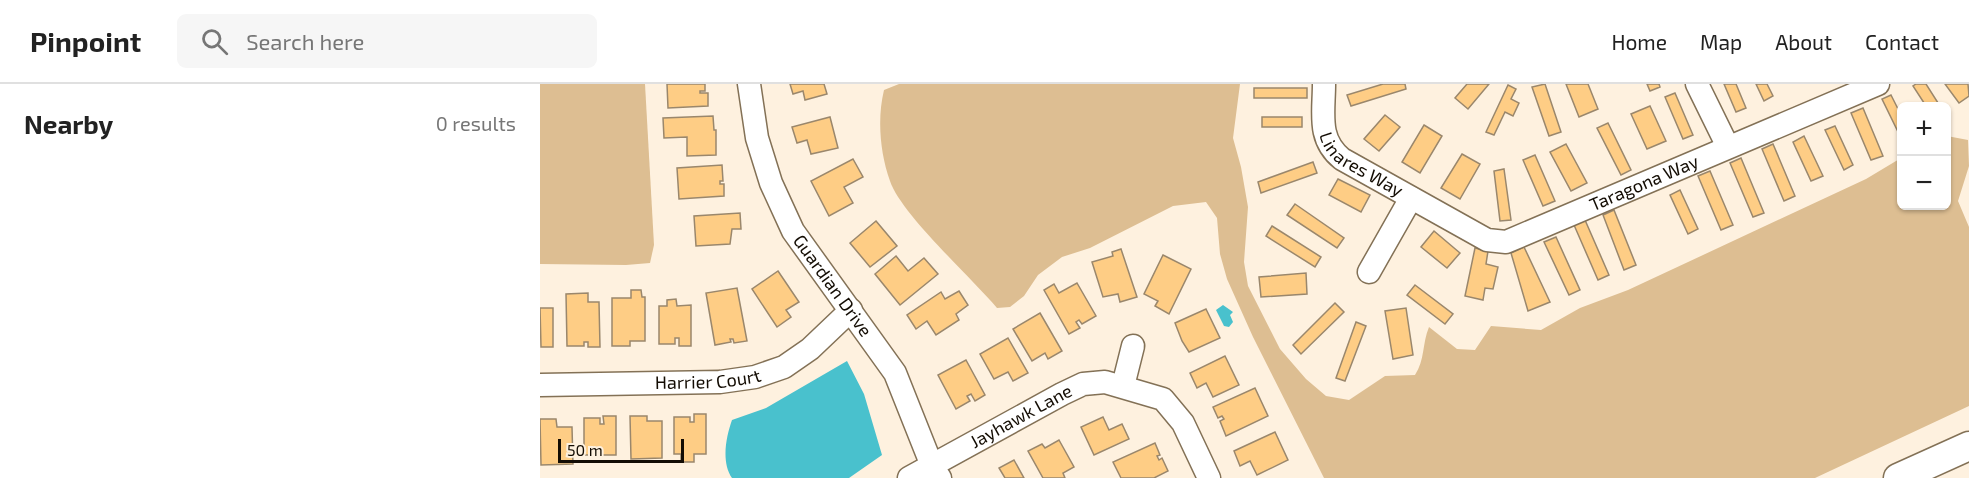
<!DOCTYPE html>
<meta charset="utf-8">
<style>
:root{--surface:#fff;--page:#f6f6f6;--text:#222;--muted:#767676;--line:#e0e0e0}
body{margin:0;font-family:"Exo 2",sans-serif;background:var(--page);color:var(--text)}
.controls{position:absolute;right:18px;top:18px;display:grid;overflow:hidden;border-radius:9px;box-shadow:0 2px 4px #0004}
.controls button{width:54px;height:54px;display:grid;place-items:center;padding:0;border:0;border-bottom:2px solid var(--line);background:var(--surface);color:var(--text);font:30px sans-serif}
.scale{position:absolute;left:18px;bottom:15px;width:126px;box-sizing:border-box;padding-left:6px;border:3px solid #130c03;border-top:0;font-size:16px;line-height:21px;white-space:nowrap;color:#130c03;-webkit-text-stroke:4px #fef1df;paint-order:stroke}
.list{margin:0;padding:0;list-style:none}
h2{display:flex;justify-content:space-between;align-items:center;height:78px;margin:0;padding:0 24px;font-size:26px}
h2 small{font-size:20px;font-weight:400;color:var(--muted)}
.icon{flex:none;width:33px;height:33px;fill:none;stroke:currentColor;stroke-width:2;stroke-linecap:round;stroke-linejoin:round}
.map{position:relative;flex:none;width:1429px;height:394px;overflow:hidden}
header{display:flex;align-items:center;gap:36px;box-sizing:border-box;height:84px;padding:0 30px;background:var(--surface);border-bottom:2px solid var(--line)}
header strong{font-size:28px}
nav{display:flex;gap:33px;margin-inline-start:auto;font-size:21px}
.search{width:420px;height:54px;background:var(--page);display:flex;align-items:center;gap:15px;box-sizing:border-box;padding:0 21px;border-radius:9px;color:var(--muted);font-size:22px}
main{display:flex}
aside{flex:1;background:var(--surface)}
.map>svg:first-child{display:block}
.green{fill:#ddbe92}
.water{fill:#49c1cd}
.building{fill:#fecd85;stroke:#9a876c;stroke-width:1.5}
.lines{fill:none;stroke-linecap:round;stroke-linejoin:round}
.minor-casing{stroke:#837156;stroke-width:25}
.major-casing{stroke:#837156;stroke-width:31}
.minor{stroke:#fff;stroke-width:22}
.major{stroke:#fff;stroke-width:28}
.labels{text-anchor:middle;stroke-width:5;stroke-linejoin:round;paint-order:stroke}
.street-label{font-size:18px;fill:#130c03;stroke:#fef1df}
</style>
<header>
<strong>Pinpoint</strong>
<div class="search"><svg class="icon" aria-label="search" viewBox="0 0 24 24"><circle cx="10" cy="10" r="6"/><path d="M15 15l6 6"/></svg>Search here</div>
<nav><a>Home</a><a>Map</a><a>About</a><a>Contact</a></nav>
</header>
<main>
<aside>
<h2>Nearby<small>0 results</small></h2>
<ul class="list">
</ul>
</aside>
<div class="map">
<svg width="1429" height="394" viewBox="0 0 1429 394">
<rect width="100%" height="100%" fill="#fef1df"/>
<!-- green -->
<g class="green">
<polygon points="0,0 105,0 114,161 110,179 86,181 0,180"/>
<path d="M359 0H700L693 54 701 83 708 123 704 178 708 202 740 265 766 295 786 312 809 316 845 292 875 291C885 276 882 260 889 243L917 265 935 266 951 242 1001 246 1040 224 1088 206 1326 95 1361 74 1362 122H1406L1407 52 1428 56 1429 82 1418 117 1429 143V322L1275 394H784L713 253 687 195 680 170 677 134 666 118 633 122 550 164 522 173 498 191 484 212 470 223 457 224C431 193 361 130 350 97 340 69 337 35 344 6Z"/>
</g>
<!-- water -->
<g class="water">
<polygon points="683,221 693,228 690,231 693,238 689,243 684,242 676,226"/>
<path d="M307 277 324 310 342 371 309 394H192C181 378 186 353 192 336L226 324Z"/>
</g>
<!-- building -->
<g class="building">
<polygon points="127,0 165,0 165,7 160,7 160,9 168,9 168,22 128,24"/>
<polygon points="250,0 284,0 287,10 265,16 263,7 253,10"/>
<polygon points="843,0 865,0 866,5 811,22 807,11"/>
<polygon points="927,0 949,0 928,25 915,14"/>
<polygon points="1005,0 1021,48 1009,52 992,3"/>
<polygon points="1026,0 1048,0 1058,25 1039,33"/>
<polygon points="1107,0 1119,0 1120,3 1110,7"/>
<polygon points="1184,0 1196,0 1206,24 1196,28"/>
<polygon points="1216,0 1227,0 1233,12 1224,17"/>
<polygon points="1376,0 1386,0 1400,22 1386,22 1373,2"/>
<polygon points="1405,0 1428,0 1429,12 1419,19"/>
<polygon points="968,1 976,5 971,15 979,19 973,32 965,28 954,51 946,48"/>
<rect x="714" y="4" width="53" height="10"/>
<polygon points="1135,9 1153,51 1143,55 1125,13"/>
<polygon points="1351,11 1362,33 1362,56 1342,15"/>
<polygon points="1110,22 1126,57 1107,65 1091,30"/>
<polygon points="1323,24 1343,72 1331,76 1311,29"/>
<polygon points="845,31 860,43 839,67 824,55"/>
<polygon points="173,32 174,46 176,46 176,71 147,72 147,53 124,54 123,34"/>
<polygon points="290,33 298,64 271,70 267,56 257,59 252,43"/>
<rect x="722" y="33" width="40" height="10"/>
<polygon points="1068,39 1091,86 1081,91 1057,44"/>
<polygon points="884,41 902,52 880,89 862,78"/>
<polygon points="1295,42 1313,81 1304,86 1285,46"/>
<polygon points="1264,52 1283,92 1271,97 1253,58"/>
<polygon points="1026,60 1047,99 1031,107 1010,68"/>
<polygon points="1233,60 1255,112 1244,117 1222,65"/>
<polygon points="922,70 940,80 920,115 901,104"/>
<polygon points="995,71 1015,117 1003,122 983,76"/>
<polygon points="1201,74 1224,129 1213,133 1190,79"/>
<polygon points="313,75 323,93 304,103 313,119 289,132 271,97"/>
<polygon points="773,78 777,89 721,109 718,98"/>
<polygon points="182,81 183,97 180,97 180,100 184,100 184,112 139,115 137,84"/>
<polygon points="964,85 971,136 960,137 954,87"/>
<polygon points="1170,87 1193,141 1181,146 1158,92"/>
<polygon points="798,95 830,111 821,128 789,111"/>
<polygon points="1140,106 1158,145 1148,150 1130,111"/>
<polygon points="755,120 804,154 797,164 747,131"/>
<polygon points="1074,126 1096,181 1084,186 1063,131"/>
<polygon points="200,129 201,145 192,145 190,160 156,162 154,132"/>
<polygon points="1045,136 1069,191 1058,196 1034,141"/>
<polygon points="336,137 357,162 330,183 310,159"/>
<polygon points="732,142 781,173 775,183 726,152"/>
<polygon points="894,147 920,169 907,184 881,163"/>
<polygon points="1016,153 1040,206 1029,211 1004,158"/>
<polygon points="984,163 1010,218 988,227 971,169"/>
<polygon points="935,164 948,167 946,180 958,183 953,205 945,204 943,216 925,212"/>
<polygon points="581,165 597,213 580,218 578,210 563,213 552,178 573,172 572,168"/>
<polygon points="623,171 651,185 629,230 615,222 618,217 604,210"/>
<polygon points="356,172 368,187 384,174 398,190 360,221 335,190"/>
<polygon points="238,187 259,218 246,226 251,233 237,243 212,205"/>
<polygon points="766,189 767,210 721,213 719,193"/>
<polygon points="537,199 556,232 542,240 539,236 536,238 540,244 529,250 504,206 514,200 519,209"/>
<polygon points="875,201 913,230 905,240 867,211"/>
<polygon points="197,204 207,257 194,259 193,255 190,255 191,258 175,261 166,209"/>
<polygon points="91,206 101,206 102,213 105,213 105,257 90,257 90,262 72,262 72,214 91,214"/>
<polygon points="419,207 428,221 416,230 419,236 396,251 387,237 376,245 367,231 401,208 405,215"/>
<polygon points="48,209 48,218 59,218 60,263 48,263 48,258 44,258 44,262 27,262 26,210"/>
<polygon points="136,215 137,222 151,221 151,262 139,262 139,254 135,254 135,260 119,260 119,222 127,222 127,216"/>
<polygon points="795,219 804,228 761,270 753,261"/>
<polygon points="0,224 13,224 13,263 1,263"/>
<polygon points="866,224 873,271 853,275 845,227"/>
<polygon points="666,225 680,254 649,268 642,257 635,239"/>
<polygon points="500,229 522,267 508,275 505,269 492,277 473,245"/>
<polygon points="816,238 826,242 805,297 796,294"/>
<polygon points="468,254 488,289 473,297 468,288 454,295 440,270"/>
<polygon points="685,272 699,301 673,313 666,299 657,304 650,289"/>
<polygon points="426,276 445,311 435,317 431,310 427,312 430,317 416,325 398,291"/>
<polygon points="715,304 728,332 686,352 680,337 684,335 682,332 678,334 673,323"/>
<polygon points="154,330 166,330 166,370 154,370 154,378 141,378 141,370 134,370 134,333 150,333 150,338 154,338"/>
<polygon points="63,332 76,332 76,371 44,371 44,334 60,334 60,340 64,340"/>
<polygon points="90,332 107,332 107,337 122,337 122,374 91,375"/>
<polygon points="563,333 569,346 582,340 589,355 554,371 541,343"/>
<polygon points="0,335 16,335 17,343 32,343 33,380 1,381"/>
<polygon points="735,348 748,376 717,391 710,377 700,382 694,367"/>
<polygon points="519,356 534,383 523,389 525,394 503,394 488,367 502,360 505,364"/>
<polygon points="615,359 620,371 617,372 619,376 622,374 628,387 614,394 581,394 573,378"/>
<polygon points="474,376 484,394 465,394 459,384"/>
</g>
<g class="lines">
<defs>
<g id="minor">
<path id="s1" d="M209 0 217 54 231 99 253 147 355 289 392 382 400 394"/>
<path id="s2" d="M784 0C784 29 777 55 802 75L947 156 966 158 1338 0"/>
<polyline points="1157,0 1188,63"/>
<polyline points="829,188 871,114"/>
<path id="s3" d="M0 301 180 298 215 293 244 283 270 265 311 226"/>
<polyline points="583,302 593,262"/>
<path id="s4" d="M369 394 522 310 543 300 565 298 623 315 643 339 669 394"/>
</g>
<polyline id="major" points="1358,394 1429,362"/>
</defs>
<!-- minor casing -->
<use href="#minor" class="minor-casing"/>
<!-- major casing -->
<use href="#major" class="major-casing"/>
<!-- minor -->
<use href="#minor" class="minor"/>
<!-- major -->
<use href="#major" class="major"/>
</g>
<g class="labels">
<!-- street labels -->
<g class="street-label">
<text dy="6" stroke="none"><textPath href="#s2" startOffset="99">Linares Way</textPath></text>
<text dy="6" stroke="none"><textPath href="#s2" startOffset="416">Taragona Way</textPath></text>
<text dy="6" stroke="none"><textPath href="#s1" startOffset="222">Guardian Drive</textPath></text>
<text dy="6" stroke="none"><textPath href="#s3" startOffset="168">Harrier Court</textPath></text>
<text dy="6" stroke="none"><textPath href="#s4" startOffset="128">Jayhawk Lane</textPath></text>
</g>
</g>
</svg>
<div class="controls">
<button>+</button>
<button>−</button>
</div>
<div class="scale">50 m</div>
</div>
</main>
